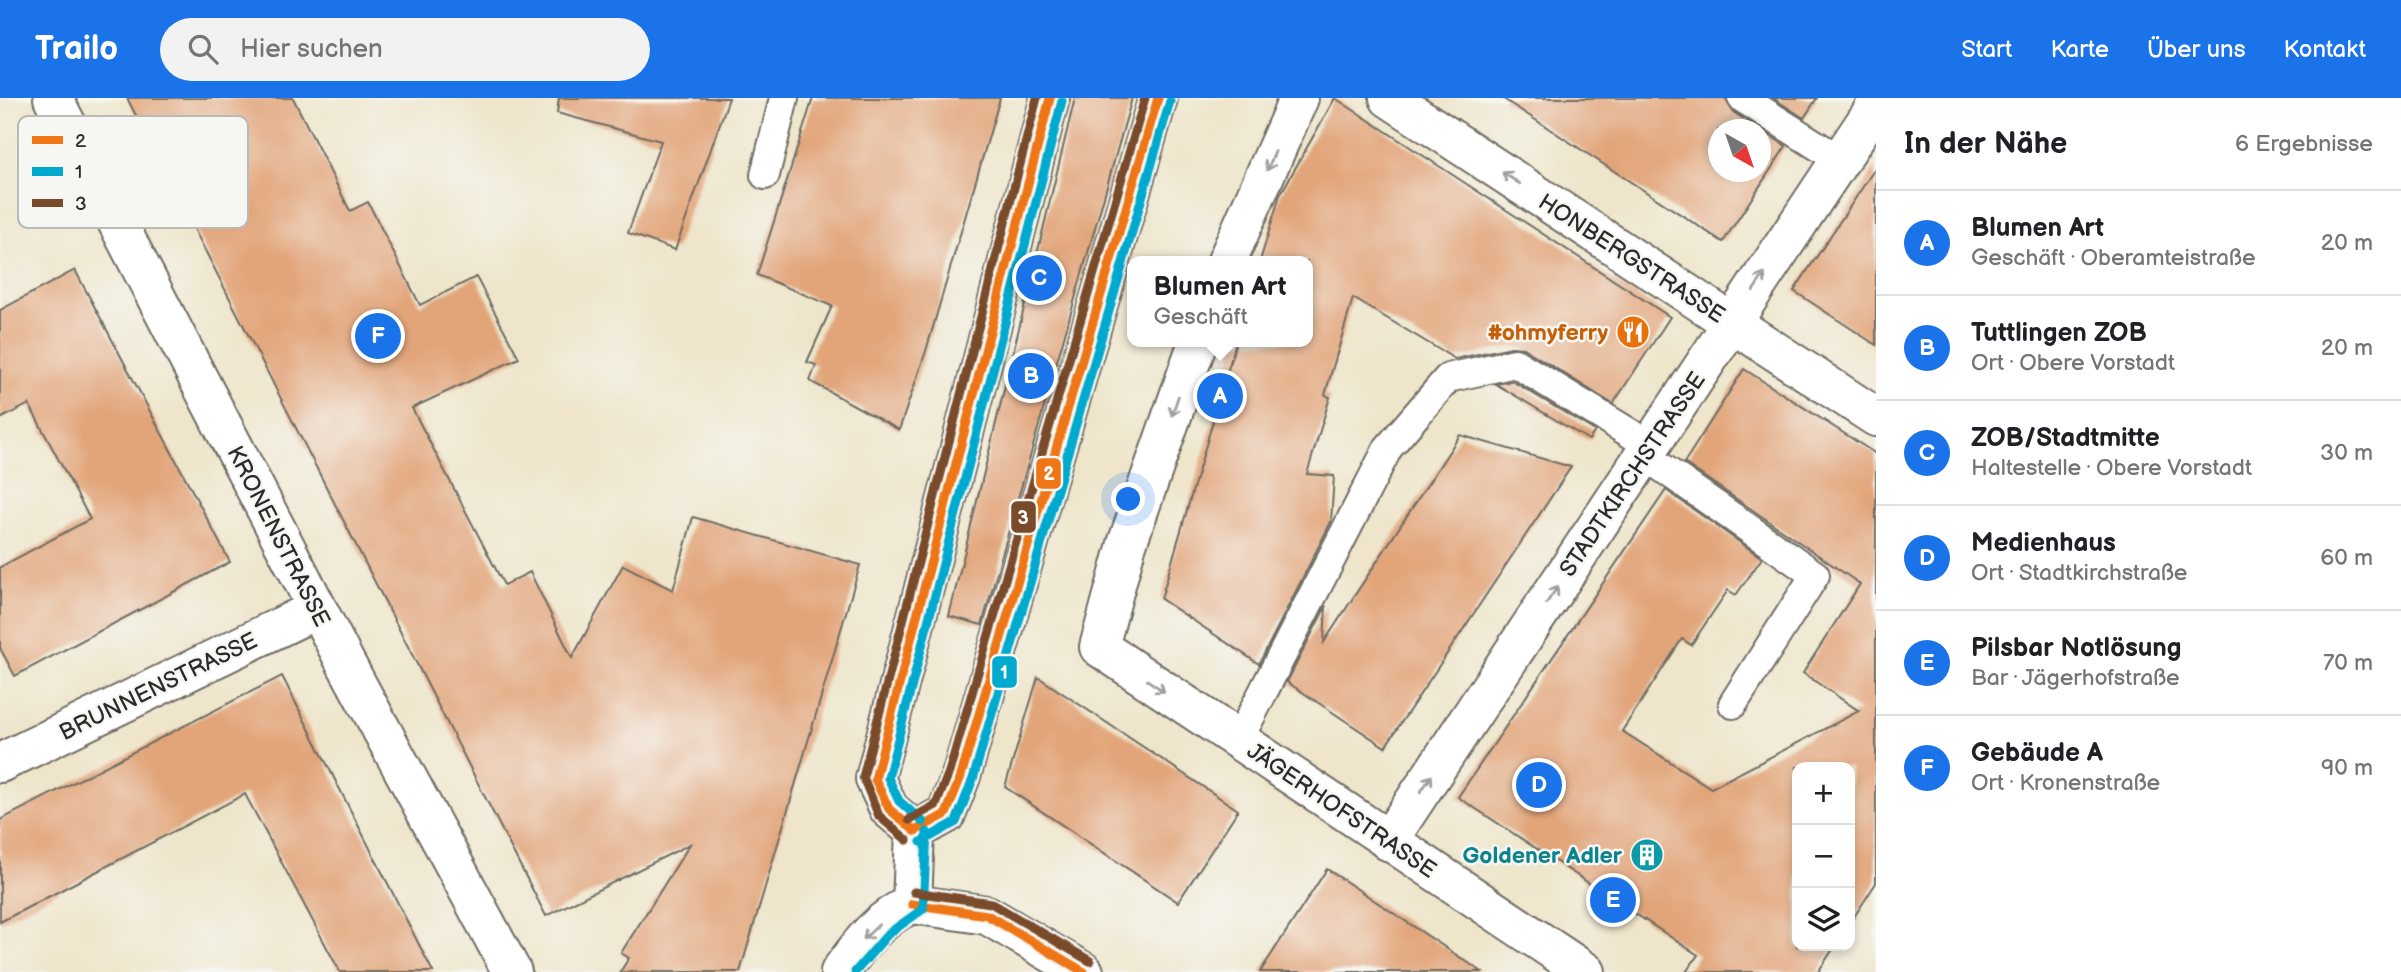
<!DOCTYPE html>
<html lang="de">
<meta charset="utf-8">
<style>
:root{--surface:#fff;--page:#f2f2f2;--text:#202124;--muted:#757577;--line:#e0e0e0;--accent:#1a73e8}
body{margin:0;font-family:"Balsamiq Sans",sans-serif;background:var(--page);color:var(--text)}
.controls{position:absolute;right:21px;bottom:21px;display:grid;overflow:hidden;border-radius:14px;box-shadow:0 4px 10px #0003}
.controls button{width:63px;height:63px;display:grid;place-items:center;padding:0;border:0;border-bottom:2px solid var(--line);background:var(--surface);color:var(--text);font:35px sans-serif}
.compass{position:absolute;left:1708px;top:21px;width:63px;height:63px;border-radius:50%;background:var(--surface);box-shadow:0 4px 10px #0003;rotate:140deg}
.you{position:absolute;left:1129px;top:402px;width:24px;height:24px;margin:-18px;border:5px solid #fff;border-radius:50%;background:#1a73e8;box-shadow:0 0 0 10px #1a73e833}
.badge{display:grid;place-items:center;width:46px;height:46px;border-radius:50%;background:var(--accent);color:#fff;font-size:23px;font-weight:700}
.pin{position:absolute;translate:-50% -50%;border:4px solid #fff;box-shadow:0 2px 7px #0006}
.popup{position:absolute;left:1127px;top:158px;width:186px;height:91px;box-sizing:border-box;display:grid;place-content:center;border-radius:14px;background:var(--surface);filter:drop-shadow(0 2px 5px #0005);font-size:23px;white-space:nowrap;color:var(--muted)}
.popup b{font-size:26px;color:var(--text)}
.popup::after{content:'';position:absolute;left:50%;top:100%;margin-left:-14px;border:14px solid transparent;border-top-color:var(--surface)}
.list{margin:0;padding:0;list-style:none}
h2{display:flex;justify-content:space-between;align-items:center;height:91px;margin:0;padding:0 28px;font-size:30px}
h2 small{font-size:23px;font-weight:400;color:var(--muted)}
.list li{display:grid;grid-template-columns:46px 1fr auto;gap:21px;align-items:center;box-sizing:border-box;height:105px;padding:0 28px;border-top:2px solid var(--line)}
.list b{display:block;font-size:26px;white-space:nowrap}
.list p{margin:0;font-size:23px;white-space:nowrap;color:var(--muted)}
.list em{font-size:23px;font-style:normal;color:var(--muted)}
.icon{flex:none;width:38px;height:38px;fill:none;stroke:currentColor;stroke-width:2;stroke-linecap:round;stroke-linejoin:round}
.map{position:relative;flex:none;width:1876px;height:874px;overflow:hidden}
header{display:flex;align-items:center;gap:42px;box-sizing:border-box;height:98px;padding:0 35px;background:var(--accent);color:#fff}
header strong{font-size:33px}
nav{display:flex;gap:38px;margin-inline-start:auto;font-size:24px}
.search{width:490px;height:63px;background:var(--page);display:flex;align-items:center;gap:18px;box-sizing:border-box;padding:0 24px;border-radius:38px;color:var(--muted);font-size:26px}
main{display:flex}
aside{flex:1;background:var(--surface)}
.map>svg:first-child{display:block}
.building{fill:#e2a57a;fill-rule:evenodd}
.lines{fill:none;stroke-linecap:round;stroke-linejoin:round}
.service-casing{stroke:#6f6c63;stroke-width:32}
.pedestrian-casing{stroke:#6f6c63;stroke-width:42}
.minor-casing{stroke:#6f6c63;stroke-width:42}
.tertiary-casing{stroke:#6f6c63;stroke-width:42}
.service{stroke:#fff;stroke-width:28}
.pedestrian{stroke:#fff;stroke-width:38}
.minor{stroke:#fff;stroke-width:38}
.tertiary{stroke:#fff;stroke-width:38}
.bus-1-casing{stroke:#f6f6f2;stroke-width:14}
.bus-2-casing{stroke:#f6f6f2;stroke-width:14}
.bus-3-casing{stroke:#f6f6f2;stroke-width:14}
.bus-1{stroke:#ee7614;stroke-width:9}
.bus-2{stroke:#00a9ce;stroke-width:9}
.bus-3{stroke:#7a4b2a;stroke-width:9}
.oneway{stroke:#a0a0a0}
.labels{text-anchor:middle;stroke-width:5;stroke-linejoin:round;paint-order:stroke}
.street-label{font-size:23px;fill:#2b2b2b;stroke:#f6f6f2}
.food-label{font-size:23px;font-weight:bold;fill:#c56008;stroke:#f6f6f2;text-anchor:end}
.culture-label{font-size:23px;font-weight:bold;fill:#0d838f;stroke:#f6f6f2;text-anchor:end}
.key{fill:#f6f6f2;stroke:#b9b9b6;stroke-width:2}
.key-label{font-size:19px;fill:#2b2b2b}
.line-badge{stroke:#f6f6f2;stroke-width:2.5}
.badge-label{font-size:19px;text-anchor:middle;font-weight:bold;fill:#fff}
</style>
<header>
<strong>Trailo</strong>
<div class="search"><svg class="icon" aria-label="search" viewBox="0 0 24 24"><circle cx="10" cy="10" r="6"/><path d="M15 15l6 6"/></svg>Hier suchen</div>
<nav><a>Start</a><a>Karte</a><a>Über uns</a><a>Kontakt</a></nav>
</header>
<main>
<div class="map">
<svg width="1876" height="874" viewBox="0 0 1876 874">
<rect width="100%" height="100%" fill="#f6f6f2"/>
<filter id="ink" filterUnits="userSpaceOnUse"><feTurbulence type="fractalNoise" baseFrequency=".0143" numOctaves="2"/><feDisplacementMap in="SourceGraphic" scale="14" xChannelSelector="R" yChannelSelector="G"/><feConvolveMatrix kernelMatrix="1 2 1 2 8 2 1 2 1" color-interpolation-filters="sRGB"/></filter>
<filter id="wash" filterUnits="userSpaceOnUse"><feTurbulence type="fractalNoise" baseFrequency=".00686" numOctaves="4" result="noise"/><feDisplacementMap in="SourceGraphic" scale="28" xChannelSelector="R" yChannelSelector="G"/><feGaussianBlur stdDeviation="1.57" result="paint"/><feColorMatrix in="noise" values="0 0 0 0 0 0 0 0 0 0 0 0 0 0 0 0 0 1.4 0 .05"/><feComposite in="paint" operator="in"/></filter>
<g filter="url(#wash)">
<rect width="100%" height="100%" fill="#eee5ca"/>
<g id="blocks">
<!-- building -->
<g class="building">
<polygon points="127,0 293,0 350,113 368,104 420,207 476,179 519,260 412,310 504,487 530,474 572,560 623,467 673,492 693,419 860,467 740,874 620,874 629,860 621,855 690,746 546,818"/>
<polygon points="559,0 729,0 675,152 628,135 661,43 557,15"/>
<polygon points="813,0 1000,0 926,253 899,332 810,283 816,267 807,264 832,208 757,177"/>
<polygon points="1075,0 1132,0 982,527 949,518"/>
<polygon points="1335,0 1670,219 1613,306 1523,250 1511,249 1455,261 1353,200 1325,297 1330,299 1307,376 1334,378 1331,424 1259,566 1161,501 1236,244 1307,244 1307,163 1260,163 1280,97"/>
<path d="M1502 0H1725L1733 14 1786 48 1723 144ZM1718 32H1760V74H1718Z"/>
<polygon points="1773,0 1817,0 1804,20"/>
<polygon points="1876,69 1876,247 1794,193"/>
<polygon points="75,172 230,464 15,578 0,550 0,469 90,421 29,306 0,321 0,212"/>
<polygon points="1744,271 1876,356 1876,785 1850,825 1850,669 1797,669 1797,848 1835,848 1818,874 1686,874 1698,857 1458,699 1666,392 1762,460 1736,497 1728,492 1691,547 1682,541 1622,633 1711,690 1859,613 1803,575 1860,486 1684,365"/>
<polygon points="1512,283 1595,333 1589,342 1496,286"/>
<polygon points="1460,337 1571,369 1385,649 1287,584 1326,508 1324,544"/>
<polygon points="282,578 433,874 340,874 245,696 0,824 0,722"/>
<polygon points="1038,579 1238,712 1178,804 1005,689"/>
<polygon points="1327,771 1482,874 1260,874"/>
</g>
</g>
</g>
<g filter="url(#ink)">
<use href="#blocks" fill-opacity="0" stroke="#6f6c63" stroke-width="2"/>
<g class="lines">
<defs>
<g id="service">
<polyline points="1742,0 1840,62"/>
<polyline points="765,77 784,0"/>
<polyline points="1644,357 1815,477 1733,606"/>
<polyline points="1238,643 1388,350 1448,280 1515,265 1651,348"/>
</g>
<polyline id="pedestrian" points="1732,225 1876,319"/>
<g id="minor">
<polyline points="1389,0 1732,225"/>
<polyline points="1227,163 1299,0"/>
<polyline points="1198,244 1127,446 1099,549 1586,874"/>
<polyline points="0,665 317,511"/>
<polyline points="915,733 946,716 961,678 1158,0"/>
<polyline points="915,733 889,711 875,681 1050,0"/>
<polyline points="1388,743 1876,8"/>
<polyline points="912,806 987,817 1084,874"/>
<polyline points="912,806 915,733"/>
<path d="M840 874C860 846 879 820 912 806"/>
</g>
<polyline id="tertiary" points="53,0 345,564 512,874"/>
</defs>
<!-- service casing -->
<use href="#service" class="service-casing"/>
<!-- pedestrian casing -->
<use href="#pedestrian" class="pedestrian-casing"/>
<!-- minor casing -->
<use href="#minor" class="minor-casing"/>
<!-- tertiary casing -->
<use href="#tertiary" class="tertiary-casing"/>
<!-- service -->
<use href="#service" class="service"/>
<!-- pedestrian -->
<use href="#pedestrian" class="pedestrian"/>
<!-- minor -->
<use href="#minor" class="minor"/>
<!-- tertiary -->
<use href="#tertiary" class="tertiary"/>
<defs>
<g id="bus-1">
<polyline points="915,733 946,716 961,678 1158,0"/>
<polyline points="915,733 889,711 875,681 1050,0"/>
<polyline points="912,806 987,817 1084,874"/>
</g>
<g id="bus-2">
<polyline points="923,724 899,703 888,680 1062,3"/>
<polyline points="921,744 956,724 973,681 1170,3"/>
<polyline points="855,874 888,836 923,811 927,734"/>
</g>
<g id="bus-3">
<polyline points="909,722 936,707 949,674 1145,0"/>
<polyline points="907,742 879,718 863,679 1037,0"/>
<polyline points="914,794 991,805 1090,863"/>
</g>
</defs>
<!-- bus-1 casing -->
<use href="#bus-1" class="bus-1-casing"/>
<!-- bus-2 casing -->
<use href="#bus-2" class="bus-2-casing"/>
<!-- bus-3 casing -->
<use href="#bus-3" class="bus-3-casing"/>
<!-- bus-1 -->
<use href="#bus-1" class="bus-1"/>
<!-- bus-2 -->
<use href="#bus-2" class="bus-2"/>
<!-- bus-3 -->
<use href="#bus-3" class="bus-3"/>
</g>
<!-- one-way arrows -->
<defs><path id="oneway-shaft" d="M-6 0H5M1.5-3L5.5 0L1.5 3" fill="none" stroke-width="1.6" stroke-linecap="round" stroke-linejoin="round" transform="scale(1.75)"/></defs>
<g class="oneway">
<use href="#oneway-shaft" transform="translate(1271 63) rotate(114)"/>
<use href="#oneway-shaft" transform="translate(1511 80) rotate(-147)"/>
<use href="#oneway-shaft" transform="translate(1759 184) rotate(-56)"/>
<use href="#oneway-shaft" transform="translate(1175 308) rotate(109)"/>
<use href="#oneway-shaft" transform="translate(1552 497) rotate(-56)"/>
<use href="#oneway-shaft" transform="translate(1156 588) rotate(34)"/>
<use href="#oneway-shaft" transform="translate(1426 686) rotate(-56)"/>
<use href="#oneway-shaft" transform="translate(871 834) rotate(137)"/>
</g>
</g>
<!-- icons -->
<defs>
<symbol id="restaurant-disc" viewBox="-11 -11 22 22"><circle r="9.5" fill="#e8710a" stroke="#f6f6f2"/><path d="M-5-6h1v4h1v-4h1v4h1v-4h1v5L-1.5 .5V6h-2V.5L-5-1ZM5-6V6H3V1.5H1.5Q1.5-4 5-6Z" fill="#fff"/></symbol>
<symbol id="building-disc" viewBox="-11 -11 22 22"><circle r="9.5" fill="#0f9aa8" stroke="#f6f6f2"/><path d="M-4-6H4V6H1V3H-1V6H-4ZM-2.5-4.3h1.7v1.8h-1.7ZM.8-4.3h1.7v1.8H.8ZM-2.5-1h1.7V.8h-1.7ZM.8-1h1.7V.8H.8Z" fill="#fff"/></symbol>
</defs>
<g fill-rule="evenodd">
<use href="#restaurant-disc" x="1614" y="215" width="38" height="38"/>
<use href="#building-disc" x="1628" y="738" width="38" height="38"/>
</g>
<g class="labels">
<!-- street labels -->
<g class="street-label">
<text transform="translate(1632 160) rotate(33)" y="8">HONBERGSTRASSE</text>
<text transform="translate(1632 376) rotate(-56)" y="8">STADTKIRCHSTRASSE</text>
<text transform="translate(279 438) rotate(63)" y="8">KRONENSTRASSE</text>
<text transform="translate(158 588) rotate(-26)" y="8">BRUNNENSTRASSE</text>
<text transform="translate(1342 712) rotate(34)" y="8">JÄGERHOFSTRASSE</text>
</g>
<!-- food labels -->
<g class="food-label">
<text x="1608" y="242">#ohmyferry</text>
</g>
<!-- culture labels -->
<g class="culture-label">
<text x="1622" y="765">Goldener Adler</text>
</g>
</g>
<!-- legend -->
<rect x="18" y="18" width="230" height="112" rx="10" class="key"/>
<rect x="32" y="38" width="31" height="8" fill="#ee7614"/>
<rect x="32" y="69" width="31" height="9" fill="#00a9ce"/>
<rect x="32" y="101" width="31" height="8" fill="#7a4b2a"/>
<g class="key-label">
<text x="75" y="49">2</text>
<text x="75" y="80">1</text>
<text x="75" y="112">3</text>
</g>
<g class="line-badge">
<rect x="1035" y="359" width="27" height="33" rx="7" fill="#ee7614"/>
<rect x="1010" y="402" width="27" height="34" rx="7" fill="#7a4b2a"/>
<rect x="991" y="557" width="27" height="34" rx="7" fill="#00a9ce"/>
</g>
<g class="badge-label">
<text x="1049" y="382">2</text>
<text x="1023" y="426">3</text>
<text x="1004" y="581">1</text>
</g>
</svg>
<div class="controls">
<button>+</button>
<button>−</button>
<button><svg class="icon" aria-label="layers" viewBox="0 0 24 24"><path d="M12 4l9 5-9 5-9-5zM3 14l9 5 9-5"/></svg></button>
</div>
<svg class="compass" viewBox="-18 -18 36 36"><path d="M0-13l5 13h-10z" fill="#e53935"/><path d="M0 13l5-13h-10z" fill="#757577"/></svg>
<div class="you"></div>
<div class="pin badge" style="left:1220px;top:298px">A</div>
<div class="popup"><b>Blumen Art</b>Geschäft</div>
<div class="pin badge" style="left:1031px;top:278px">B</div>
<div class="pin badge" style="left:1039px;top:180px">C</div>
<div class="pin badge" style="left:1539px;top:687px">D</div>
<div class="pin badge" style="left:1613px;top:802px">E</div>
<div class="pin badge" style="left:378px;top:238px">F</div>
</div>
<aside>
<h2>In der Nähe<small>6 Ergebnisse</small></h2>
<ul class="list">
<li><span class="badge">A</span><div><b>Blumen Art</b><p>Geschäft · Oberamteistraße</p></div><em>20 m</em></li>
<li><span class="badge">B</span><div><b>Tuttlingen ZOB</b><p>Ort · Obere Vorstadt</p></div><em>20 m</em></li>
<li><span class="badge">C</span><div><b>ZOB/Stadtmitte</b><p>Haltestelle · Obere Vorstadt</p></div><em>30 m</em></li>
<li><span class="badge">D</span><div><b>Medienhaus</b><p>Ort · Stadtkirchstraße</p></div><em>60 m</em></li>
<li><span class="badge">E</span><div><b>Pilsbar Notlösung</b><p>Bar · Jägerhofstraße</p></div><em>70 m</em></li>
<li><span class="badge">F</span><div><b>Gebäude A</b><p>Ort · Kronenstraße</p></div><em>90 m</em></li>
</ul>
</aside>
</main>
